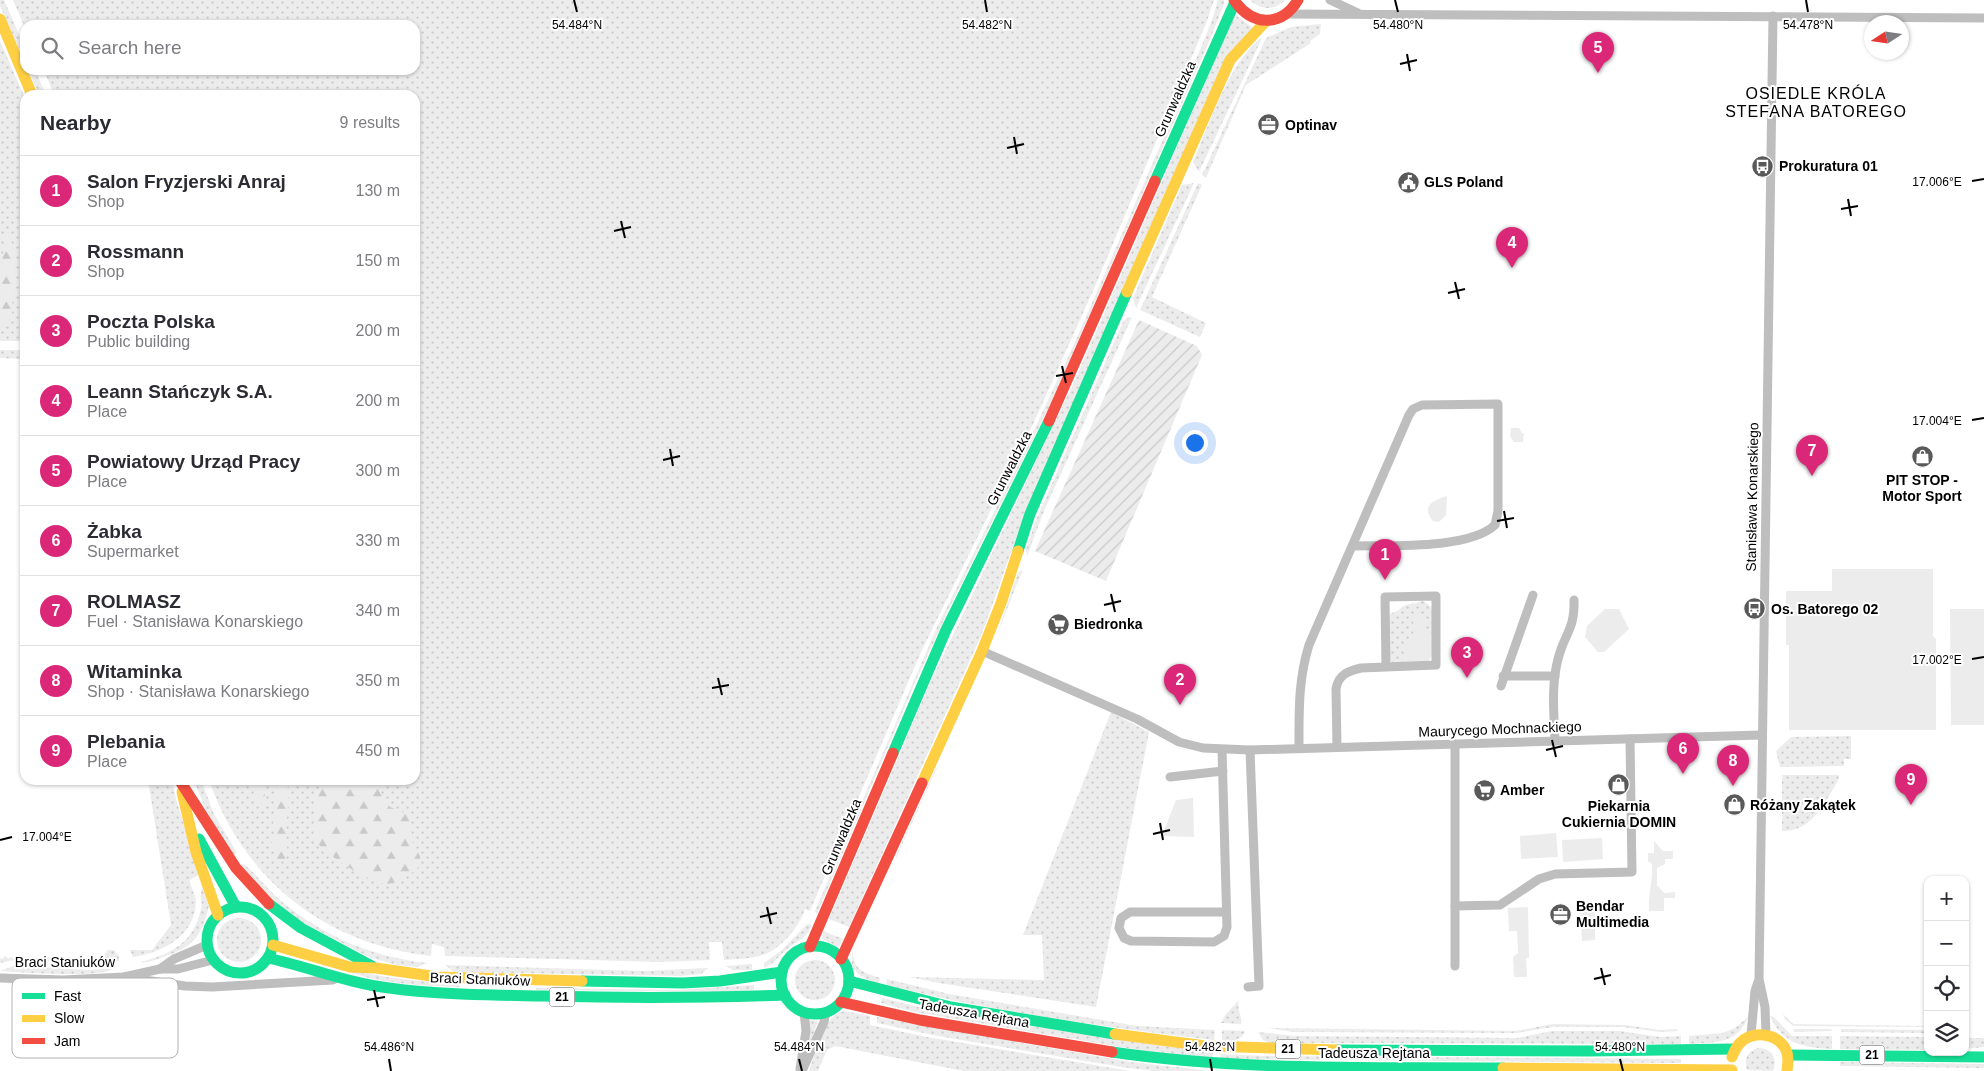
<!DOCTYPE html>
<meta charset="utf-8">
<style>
:root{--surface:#fff;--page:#f7f7f7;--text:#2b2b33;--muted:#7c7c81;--line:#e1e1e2;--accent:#db2777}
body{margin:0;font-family:Helvetica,sans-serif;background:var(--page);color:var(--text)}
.controls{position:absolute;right:15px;bottom:15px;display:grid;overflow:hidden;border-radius:10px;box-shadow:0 1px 4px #0004}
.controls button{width:45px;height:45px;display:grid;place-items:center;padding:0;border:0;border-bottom:1px solid var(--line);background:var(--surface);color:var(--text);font:25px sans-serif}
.compass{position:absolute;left:1864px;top:15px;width:45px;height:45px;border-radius:50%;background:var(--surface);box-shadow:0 1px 4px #0004;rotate:258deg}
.you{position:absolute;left:1194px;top:442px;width:18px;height:18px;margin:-12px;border:4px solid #fff;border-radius:50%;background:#1a73e8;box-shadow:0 0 0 8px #1a73e833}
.badge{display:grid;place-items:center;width:32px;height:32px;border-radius:50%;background:var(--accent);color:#fff;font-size:16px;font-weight:700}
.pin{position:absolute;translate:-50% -41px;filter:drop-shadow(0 1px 2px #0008)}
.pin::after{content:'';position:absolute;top:26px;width:18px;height:15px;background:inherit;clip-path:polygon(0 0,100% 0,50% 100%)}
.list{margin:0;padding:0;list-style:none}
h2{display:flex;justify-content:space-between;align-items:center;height:65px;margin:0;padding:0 20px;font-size:21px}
h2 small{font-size:16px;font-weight:400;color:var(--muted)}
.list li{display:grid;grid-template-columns:32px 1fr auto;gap:15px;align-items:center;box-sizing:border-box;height:70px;padding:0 20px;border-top:1px solid var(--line)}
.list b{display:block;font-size:19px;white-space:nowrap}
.list p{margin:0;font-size:16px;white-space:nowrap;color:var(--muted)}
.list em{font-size:16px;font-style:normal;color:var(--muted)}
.icon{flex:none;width:28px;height:28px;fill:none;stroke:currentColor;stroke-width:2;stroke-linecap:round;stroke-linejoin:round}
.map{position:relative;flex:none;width:1984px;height:1071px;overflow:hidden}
.search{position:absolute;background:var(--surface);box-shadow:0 1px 4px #0004;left:20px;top:20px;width:400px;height:55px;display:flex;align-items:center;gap:12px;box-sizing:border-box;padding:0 18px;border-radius:15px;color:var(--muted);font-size:19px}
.panel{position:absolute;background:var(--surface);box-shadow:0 1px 4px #0004;left:20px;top:90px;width:400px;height:695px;border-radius:15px}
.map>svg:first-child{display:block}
.grass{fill:url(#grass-dots)}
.forest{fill:url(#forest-firs)}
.park{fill:#ececec}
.garden{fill:url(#garden-furrows)}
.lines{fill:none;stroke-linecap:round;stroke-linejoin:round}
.street{stroke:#bebebe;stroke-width:9}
.fast{stroke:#16e098;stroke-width:11}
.slow{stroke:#ffcf43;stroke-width:11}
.jam{stroke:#f24e42;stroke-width:11}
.ticks{fill:none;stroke:#000;stroke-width:2}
.labels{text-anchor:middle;stroke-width:4;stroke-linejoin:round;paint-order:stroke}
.shield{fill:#fff;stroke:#4c4c4c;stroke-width:1}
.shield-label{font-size:12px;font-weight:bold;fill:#000}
.street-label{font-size:14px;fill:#000;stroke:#fff}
.poi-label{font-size:14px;font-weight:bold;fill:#000;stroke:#fff;text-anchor:start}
.quarter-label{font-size:16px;letter-spacing:1px;fill:#000;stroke:#fff}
.key{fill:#fff;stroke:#b2b2b2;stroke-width:1}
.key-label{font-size:14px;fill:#000}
.ticks-label{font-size:12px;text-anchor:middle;fill:#000;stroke:#fff;stroke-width:4;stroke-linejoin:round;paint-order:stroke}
</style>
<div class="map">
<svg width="1984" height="1071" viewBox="0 0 1984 1071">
<defs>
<pattern id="grass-dots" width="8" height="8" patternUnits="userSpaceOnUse" patternTransform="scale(1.25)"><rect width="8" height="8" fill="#ececec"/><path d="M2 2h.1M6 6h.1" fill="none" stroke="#c9c9c9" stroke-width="1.8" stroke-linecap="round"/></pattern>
<pattern id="forest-firs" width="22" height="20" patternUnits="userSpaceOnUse" patternTransform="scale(1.25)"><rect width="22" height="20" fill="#ececec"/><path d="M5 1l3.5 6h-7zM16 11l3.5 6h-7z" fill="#c9c9c9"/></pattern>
<pattern id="garden-furrows" width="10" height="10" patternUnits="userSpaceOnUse" patternTransform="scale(1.25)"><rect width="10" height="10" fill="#ececec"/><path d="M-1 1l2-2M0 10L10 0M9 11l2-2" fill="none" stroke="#c9c9c9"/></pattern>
</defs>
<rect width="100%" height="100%" fill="#fff"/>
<!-- grass -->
<g class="grass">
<polygon points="0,0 4,0 25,48 25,63 0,6"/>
<path d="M13 0H1214L1207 21 1093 291 1034 422 921 652 810 911 805 909C800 926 781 949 763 955 751 959 736 959 724 960L722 942H709L710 960 660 962 445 956 444 947 432 944 431 956C325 944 244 880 209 780H415V95H54L44 70H415V25H25V28Z"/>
<polygon points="1218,0 1224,0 1224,4 1211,37 1049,407 948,611 914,685 817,914 815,911 937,627 1023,454 1075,342 1164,137 1211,23"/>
<path d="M1250 0H1285C1274 11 1260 10 1250 0Z"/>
<polygon points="1237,16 1252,27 1026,511 981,636 849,927 829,919 930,683 1076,378 1234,17"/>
<polygon points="1321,24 1320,34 1310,41 1311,43 1246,85 1206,178 1202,175 1266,38 1291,27"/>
<path d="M1262 37 1258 47 1199 172 1193 162C1210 123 1229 62 1262 37Z"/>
<polygon points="0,41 25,98 25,341 0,341"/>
<polygon points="28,70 35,70 46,95 39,95"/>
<polygon points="1194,183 1136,308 1133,298 1182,185"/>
<polygon points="1198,183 1202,185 1152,297 1206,323 1200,337 1140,310"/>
<polygon points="1132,317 1044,511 1027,556 1026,549 1036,520 1123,322 1127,318"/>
<polygon points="0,350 25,350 25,359 0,358"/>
<polygon points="1023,569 996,637 1018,573"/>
<path d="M1422 600 1433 608 1434 635C1409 634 1406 639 1406 663H1392L1388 657 1389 616 1391 613C1399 612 1400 607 1406 605 1413 602 1416 605 1422 600Z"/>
<polygon points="1111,712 1149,732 1096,1007 939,983 909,977 1044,980 1042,935 1023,935"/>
<polygon points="1851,736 1851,759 1844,759 1844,766 1780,767 1776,751 1791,737"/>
<polygon points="936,768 937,768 896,858 896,856"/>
<path d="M1782 775H1839L1838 781C1824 803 1812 832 1782 831Z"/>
<path d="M148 780H172L176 799 200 874 190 880C190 888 196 894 196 902 195 936 162 953 133 957L130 950H152L171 925Z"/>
<polygon points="194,780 201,780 214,814 237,853 232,857 205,808"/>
<path d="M243 864C251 868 271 893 281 901 323 936 372 957 427 963L417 967 397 965 369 957 290 916 239 866Z"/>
<path d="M202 887 209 906C201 937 194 947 163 957 155 960 149 963 141 962 171 954 194 943 201 909 203 902 199 893 202 887Z"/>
<circle cx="239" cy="940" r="22"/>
<path d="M807 924 812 925C804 942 798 939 786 950 778 957 774 964 764 968V963L782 950Z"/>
<polygon points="824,931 843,939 839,947 822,939"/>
<polygon points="108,950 114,950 119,956 119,961 94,963 14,960 0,963 0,958 2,959 5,956 8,959 11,957 14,959 17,957 20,959 23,957 26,959 29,957 32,960 35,957 38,959 41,957 44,960 47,957 50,959 53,957 56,959 59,957 62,960 66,957 68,960 72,957 74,960 78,957 80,960 84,957 87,960 90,957 92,960 96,957 99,960"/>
<path d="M853 952C853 970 865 973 880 978L879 984C863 978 847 972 853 952Z"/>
<circle cx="815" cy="980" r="20"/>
<polygon points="752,964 752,970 733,970 726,966"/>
<polygon points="445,965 646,971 708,968 701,974 680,976 454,972"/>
<path d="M14 966 90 970 114 968C102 979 20 972 0 971Z"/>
<path d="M345 969 392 978 459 985 460 987C429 986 370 984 345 969Z"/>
<path d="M887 979 949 994 1137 1026 1215 1030 1214 1040C1104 1027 994 1012 886 985Z"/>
<polygon points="754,985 754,990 728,992 536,990 536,988 677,990"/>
<polygon points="882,998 943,1013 1213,1053 1213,1058 1145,1051 915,1012 881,1003"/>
<path d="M1239 1000C1236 1011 1243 1015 1241 1024L1221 1023 1226 1014Z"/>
<path d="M844 1011 870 1016V1025L927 1037 1130 1071H964L835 1046 827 1050 818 1071H809C816 1053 823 1015 844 1011Z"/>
<polygon points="1783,1014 1793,1024 1928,1026 1928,1027 1793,1026 1785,1019"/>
<path d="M1770 1016 1774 1017 1792 1036H1832V1049C1805 1048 1782 1044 1770 1016Z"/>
<polygon points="877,1017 1130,1062 1211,1071 1153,1071 1122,1067 938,1036 877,1023"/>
<path d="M1748 1017C1737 1045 1715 1042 1689 1044V1036L1723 1033 1735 1028Z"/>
<polygon points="809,1020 818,1021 806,1056"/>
<polygon points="1553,1024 1625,1025 1659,1030 1677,1029 1678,1031 1660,1032 1623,1027 1553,1027 1516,1033 1293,1032 1268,1028 1516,1031"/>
<polygon points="1794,1029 1831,1029 1832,1031 1795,1032 1793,1031"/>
<polygon points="1841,1029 1928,1030 1928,1033 1841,1032"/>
<path d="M1222 1030 1245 1031C1241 1042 1232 1041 1222 1041Z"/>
<polygon points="1552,1031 1620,1031 1660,1037 1681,1036 1681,1044 1269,1043 1263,1040 1258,1032 1294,1036 1517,1038"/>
<polygon points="1840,1036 1928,1037 1928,1050 1840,1049"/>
<polygon points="1965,1038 1984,1038 1984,1047 1965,1049"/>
<path d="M1758 1048C1772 1048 1778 1059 1773 1071L1747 1070C1743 1059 1748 1051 1758 1048Z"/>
<polygon points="1221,1054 1265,1056 1681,1059 1681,1063 1220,1059"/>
<polygon points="1840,1062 1984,1064 1984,1068 1840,1066"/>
</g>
<!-- forest -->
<g class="forest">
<path d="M7 235C21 249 14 288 12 306 12 311 13 317 11 322 9 326 6 328 2 329L0 328V277L5 237Z"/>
<polygon points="252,780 267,780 263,786 265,797 264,805 256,798"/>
<path d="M277 780H287C291 805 283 830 288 854L284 860 278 861C271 847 270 844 276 829L273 824Z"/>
<path d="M325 780H382L380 791 390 807 409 815C413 825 410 834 413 843 418 857 426 855 415 872L400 875 399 882C395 882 390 884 387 884 367 882 323 853 312 837L317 822 314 811 316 797 320 785Z"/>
</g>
<!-- park -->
<g class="park">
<polygon points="1511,428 1519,428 1522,433 1524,433 1523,442 1514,442 1510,436"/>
<path d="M1447 496 1446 515 1439 522 1433 521C1420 506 1434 500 1447 496Z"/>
<polygon points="1832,569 1933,569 1933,636 1936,639 1936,730 1789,730 1789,645 1786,645 1786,591 1832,591"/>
<polygon points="1605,609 1619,609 1629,629 1604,652 1598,652 1585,637 1587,626"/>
<polygon points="1950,609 1984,609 1984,725 1951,725"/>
<polygon points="1413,616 1424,616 1424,634 1434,635 1433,654 1428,661 1406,663 1406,645 1413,637"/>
<polygon points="1193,798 1194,837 1162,836 1176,800"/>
<polygon points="1556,833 1558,857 1521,859 1520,836"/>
<polygon points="1602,838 1603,859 1563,862 1562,840"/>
<path d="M1654 841 1663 851H1673V859H1665V864L1657 868V885L1664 893 1675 892V898H1664V911H1649C1648 893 1653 882 1652 864L1648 861V853H1654Z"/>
<polygon points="1590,906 1595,907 1595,940 1582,941 1581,911"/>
<polygon points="1528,907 1529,958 1526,958 1527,977 1514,977 1513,957 1518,953 1517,931 1509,931 1508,908"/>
</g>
<!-- garden -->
<polygon class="garden" points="1139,320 1197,346 1202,355 1106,581 1035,551"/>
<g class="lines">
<!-- street -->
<g class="street">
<polyline points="1330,0 1358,13"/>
<polyline points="1287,14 1984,18"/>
<polyline points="982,651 1137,719 1179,742 1203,748 1250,750 1761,735"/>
<polyline points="1503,676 1555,676"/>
<polyline points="1501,686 1533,595"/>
<path d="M1555 741C1554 714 1551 686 1558 659 1564 634 1575 630 1574 600"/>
<polyline points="1455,744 1455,966"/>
<path d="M1337 747 1336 689C1338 675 1348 671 1361 668L1436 665V596L1385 597 1386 667"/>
<path d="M1299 748C1299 713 1298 680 1309 645L1409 415 1413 409 1422 405 1498 404V511L1495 525C1468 550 1388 545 1352 546"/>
<polyline points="1222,750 1227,927 1224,936 1214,942 1131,941 1124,938 1119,928 1121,918 1130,912 1226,912"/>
<polyline points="1170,777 1223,771"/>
<polyline points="1455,906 1500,905 1539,879 1555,874 1632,872 1630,739"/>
<polyline points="160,969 174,959 207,945"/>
<polyline points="124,977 185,986 212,987 333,980"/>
<polyline points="0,978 63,980 124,977 160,969 178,969 213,960"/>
<polyline points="1248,987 1259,986 1250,750"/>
<polyline points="1766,1034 1765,1007 1759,979 1773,16"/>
<polyline points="1751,1035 1755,991 1758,982"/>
<polyline points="800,1069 806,1031 804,1012"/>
<polyline points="802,1071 824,1022 826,1012"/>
</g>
<!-- fast -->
<g class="fast">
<polyline points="1155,181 1235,2"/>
<polyline points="1018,551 1030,514 1127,292"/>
<polyline points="893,753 946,630 1049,421"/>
<polyline points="199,839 236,907"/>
<polyline points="269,904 301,928 372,966"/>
<circle cx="240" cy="940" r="33"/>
<circle cx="815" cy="980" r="34"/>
<path d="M268 958C309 967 347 983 389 988 440 995 492 995 543 996 624 998 704 998 785 995"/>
<polyline points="582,981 683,983 720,981 782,972"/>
<polyline points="849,981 951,1007 1115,1034"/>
<polyline points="1337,1050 1590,1051 1734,1049"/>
<path d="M1112 1052C1241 1071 1373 1067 1503 1068"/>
<polyline points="1788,1055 1984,1057"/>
</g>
<!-- slow -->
<g class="slow">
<polyline points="0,19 32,95"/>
<polyline points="1127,292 1230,60 1266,21"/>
<polyline points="922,783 982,651 1001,603 1018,551"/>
<polyline points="182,792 196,852 218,915"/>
<polyline points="273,945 350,967 376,968 438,977 582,981"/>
<polyline points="1115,1034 1206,1046 1337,1050"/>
<path d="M1732 1057C1734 1052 1736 1047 1740 1043 1752 1031 1775 1032 1785 1048 1789 1055 1788 1063 1787 1071"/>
<polyline points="1503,1068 1732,1070"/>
</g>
<!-- jam -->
<g class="jam">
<path d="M1234 0C1252 26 1281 28 1298 0"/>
<polyline points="1049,421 1155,181"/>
<polyline points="180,781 236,868 269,904"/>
<polyline points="810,947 893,753"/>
<polyline points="841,959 922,783"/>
<polyline points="841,1002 920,1020 1112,1052"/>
</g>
</g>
<!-- ticks -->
<path class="ticks" d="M574 0 577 12M985 0 987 12M1395 0 1398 12M1806 0 1808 12M1407 54 1410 71M1400 64 1417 60M1014 137 1017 154M1007 148 1024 144M1972 181 1984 179M1848 199 1851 216M1841 209 1858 206M621 221 625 238M614 231 631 227M1455 282 1459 299M1448 293 1465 289M1062 366 1066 383M1056 376 1073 373M1972 420 1984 418M670 449 673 466M663 460 680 456M1504 511 1507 528M1497 521 1514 518M1111 594 1115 612M1104 605 1121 601M1972 659 1984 657M718 678 722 695M712 688 729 685M1552 740 1556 757M1546 750 1563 746M1160 823 1163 840M1153 834 1170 830M0 840 12 837M767 907 771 924M760 917 777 913M1601 968 1605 985M1594 979 1611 975M374 990 378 1007M367 1000 385 997M389 1059 391 1071M799 1059 802 1071M1210 1059 1212 1071M1620 1059 1623 1071"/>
<!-- icons -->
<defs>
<symbol id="office-disc" viewBox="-11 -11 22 22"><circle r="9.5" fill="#595959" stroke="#fff"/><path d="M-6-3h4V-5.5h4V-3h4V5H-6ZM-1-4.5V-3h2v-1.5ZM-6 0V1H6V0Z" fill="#fff"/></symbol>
<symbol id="bus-disc" viewBox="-11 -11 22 22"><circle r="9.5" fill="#595959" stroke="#fff"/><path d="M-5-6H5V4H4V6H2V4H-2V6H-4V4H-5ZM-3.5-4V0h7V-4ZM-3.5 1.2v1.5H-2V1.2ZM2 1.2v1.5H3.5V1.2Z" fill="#fff"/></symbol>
<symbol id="civic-disc" viewBox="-11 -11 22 22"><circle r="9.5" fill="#595959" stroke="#fff"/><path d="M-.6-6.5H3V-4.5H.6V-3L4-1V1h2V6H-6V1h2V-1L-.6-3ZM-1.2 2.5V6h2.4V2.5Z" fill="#fff"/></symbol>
<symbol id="shop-disc" viewBox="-11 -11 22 22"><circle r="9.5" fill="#595959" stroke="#fff"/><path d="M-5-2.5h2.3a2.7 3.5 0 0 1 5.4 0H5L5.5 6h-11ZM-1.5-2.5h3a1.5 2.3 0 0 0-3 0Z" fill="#fff"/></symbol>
<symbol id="supermarket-disc" viewBox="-11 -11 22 22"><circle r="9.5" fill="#595959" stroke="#fff"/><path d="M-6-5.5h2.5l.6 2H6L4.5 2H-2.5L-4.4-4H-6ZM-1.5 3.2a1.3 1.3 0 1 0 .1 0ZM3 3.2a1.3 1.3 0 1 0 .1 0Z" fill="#fff"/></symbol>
</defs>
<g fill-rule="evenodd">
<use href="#office-disc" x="1256" y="112" width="25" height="25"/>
<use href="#bus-disc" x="1750" y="154" width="25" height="25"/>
<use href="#civic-disc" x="1396" y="170" width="25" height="25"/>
<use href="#shop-disc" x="1910" y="444" width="25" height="25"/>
<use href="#bus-disc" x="1742" y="596" width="25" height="25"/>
<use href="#supermarket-disc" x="1046" y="612" width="25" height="25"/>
<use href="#shop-disc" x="1606" y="772" width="25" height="25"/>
<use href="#supermarket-disc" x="1472" y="778" width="25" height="25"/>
<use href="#shop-disc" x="1722" y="792" width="25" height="25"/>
<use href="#office-disc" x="1548" y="902" width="25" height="25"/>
</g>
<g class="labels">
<!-- shield labels -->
<g class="shield">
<rect x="549.5" y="987.5" width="25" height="19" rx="4"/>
<rect x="1275.5" y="1039.5" width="25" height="19" rx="4"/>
<rect x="1859.5" y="1045.5" width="25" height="19" rx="4"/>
</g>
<g class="shield-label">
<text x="562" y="1001">21</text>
<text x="1288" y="1053">21</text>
<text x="1872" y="1059">21</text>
</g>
<!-- street labels -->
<g class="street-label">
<text transform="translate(1175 99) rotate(-66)" y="5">Grunwaldzka</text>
<text transform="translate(1009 468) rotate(-63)" y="5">Grunwaldzka</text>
<text transform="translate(1752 497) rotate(-89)" y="5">Stanisława Konarskiego</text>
<text transform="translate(1500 729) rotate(-2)" y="5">Maurycego Mochnackiego</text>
<text transform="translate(841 837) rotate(-67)" y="5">Grunwaldzka</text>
<text x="65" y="967">Braci Staniuków</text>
<text transform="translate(480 979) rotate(2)" y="5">Braci Staniuków</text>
<text transform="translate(974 1013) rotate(10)" y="5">Tadeusza Rejtana</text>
<text x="1374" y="1058">Tadeusza Rejtana</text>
</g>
<!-- poi labels -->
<g class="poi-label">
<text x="1285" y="130">Optinav</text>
<text x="1779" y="171">Prokuratura 01</text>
<text x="1424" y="187">GLS Poland</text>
<text x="1922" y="485" text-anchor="middle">PIT STOP -<tspan x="1922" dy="16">Motor Sport</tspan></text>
<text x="1771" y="614">Os. Batorego 02</text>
<text x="1074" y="629">Biedronka</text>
<text x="1500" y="795">Amber</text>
<text x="1750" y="810">Różany Zakątek</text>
<text x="1619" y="811" text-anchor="middle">Piekarnia<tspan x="1619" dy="16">Cukiernia DOMIN</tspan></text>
<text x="1576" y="911">Bendar<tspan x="1576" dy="16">Multimedia</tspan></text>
</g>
<!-- quarter labels -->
<g class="quarter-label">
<text x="1816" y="99">OSIEDLE KRÓLA<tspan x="1816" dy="18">STEFANA BATOREGO</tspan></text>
</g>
</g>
<!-- legend -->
<rect x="12" y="978" width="166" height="80" rx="8" class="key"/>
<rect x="22" y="993" width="23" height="6" fill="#16e098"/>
<rect x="22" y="1015" width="23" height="7" fill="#ffcf43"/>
<rect x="22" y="1038" width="23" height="6" fill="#f24e42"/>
<g class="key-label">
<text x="54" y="1001">Fast</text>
<text x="54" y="1023">Slow</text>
<text x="54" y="1046">Jam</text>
</g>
<g class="ticks-label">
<text x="577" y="29">54.484°N</text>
<text x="987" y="29">54.482°N</text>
<text x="1398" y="29">54.480°N</text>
<text x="1808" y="29">54.478°N</text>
<text x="1937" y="186">17.006°E</text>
<text x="1937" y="425">17.004°E</text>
<text x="1937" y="664">17.002°E</text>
<text x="47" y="841">17.004°E</text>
<text x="389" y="1051">54.486°N</text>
<text x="799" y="1051">54.484°N</text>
<text x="1210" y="1051">54.482°N</text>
<text x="1620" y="1051">54.480°N</text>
</g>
</svg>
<div class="controls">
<button>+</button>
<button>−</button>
<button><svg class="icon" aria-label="locate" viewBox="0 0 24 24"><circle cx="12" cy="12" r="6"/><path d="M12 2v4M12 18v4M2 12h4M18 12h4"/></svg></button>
<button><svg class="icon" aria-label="layers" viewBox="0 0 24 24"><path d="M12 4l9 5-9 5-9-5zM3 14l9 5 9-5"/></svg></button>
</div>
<svg class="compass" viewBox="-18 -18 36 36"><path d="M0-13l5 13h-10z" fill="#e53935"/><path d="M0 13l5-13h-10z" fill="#7c7c81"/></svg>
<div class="you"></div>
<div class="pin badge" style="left:1385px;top:580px">1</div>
<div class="pin badge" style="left:1180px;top:705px">2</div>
<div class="pin badge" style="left:1467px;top:678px">3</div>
<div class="pin badge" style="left:1512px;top:268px">4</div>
<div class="pin badge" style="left:1598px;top:73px">5</div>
<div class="pin badge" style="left:1683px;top:774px">6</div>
<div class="pin badge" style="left:1812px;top:476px">7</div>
<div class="pin badge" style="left:1733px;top:786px">8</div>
<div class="pin badge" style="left:1911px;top:805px">9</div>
<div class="search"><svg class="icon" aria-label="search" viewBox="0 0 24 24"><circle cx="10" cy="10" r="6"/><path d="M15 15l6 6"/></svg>Search here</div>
<section class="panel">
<h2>Nearby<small>9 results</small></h2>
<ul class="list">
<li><span class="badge">1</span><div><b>Salon Fryzjerski Anraj</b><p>Shop</p></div><em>130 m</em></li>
<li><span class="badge">2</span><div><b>Rossmann</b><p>Shop</p></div><em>150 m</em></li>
<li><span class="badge">3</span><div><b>Poczta Polska</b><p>Public building</p></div><em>200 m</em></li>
<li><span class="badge">4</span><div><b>Leann Stańczyk S.A.</b><p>Place</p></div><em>200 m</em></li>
<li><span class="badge">5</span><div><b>Powiatowy Urząd Pracy</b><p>Place</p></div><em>300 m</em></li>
<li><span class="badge">6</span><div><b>Żabka</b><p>Supermarket</p></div><em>330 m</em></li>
<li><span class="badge">7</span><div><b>ROLMASZ</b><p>Fuel · Stanisława Konarskiego</p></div><em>340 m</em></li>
<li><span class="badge">8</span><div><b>Witaminka</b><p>Shop · Stanisława Konarskiego</p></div><em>350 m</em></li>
<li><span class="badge">9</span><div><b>Plebania</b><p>Place</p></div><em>450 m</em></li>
</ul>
</section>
</div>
